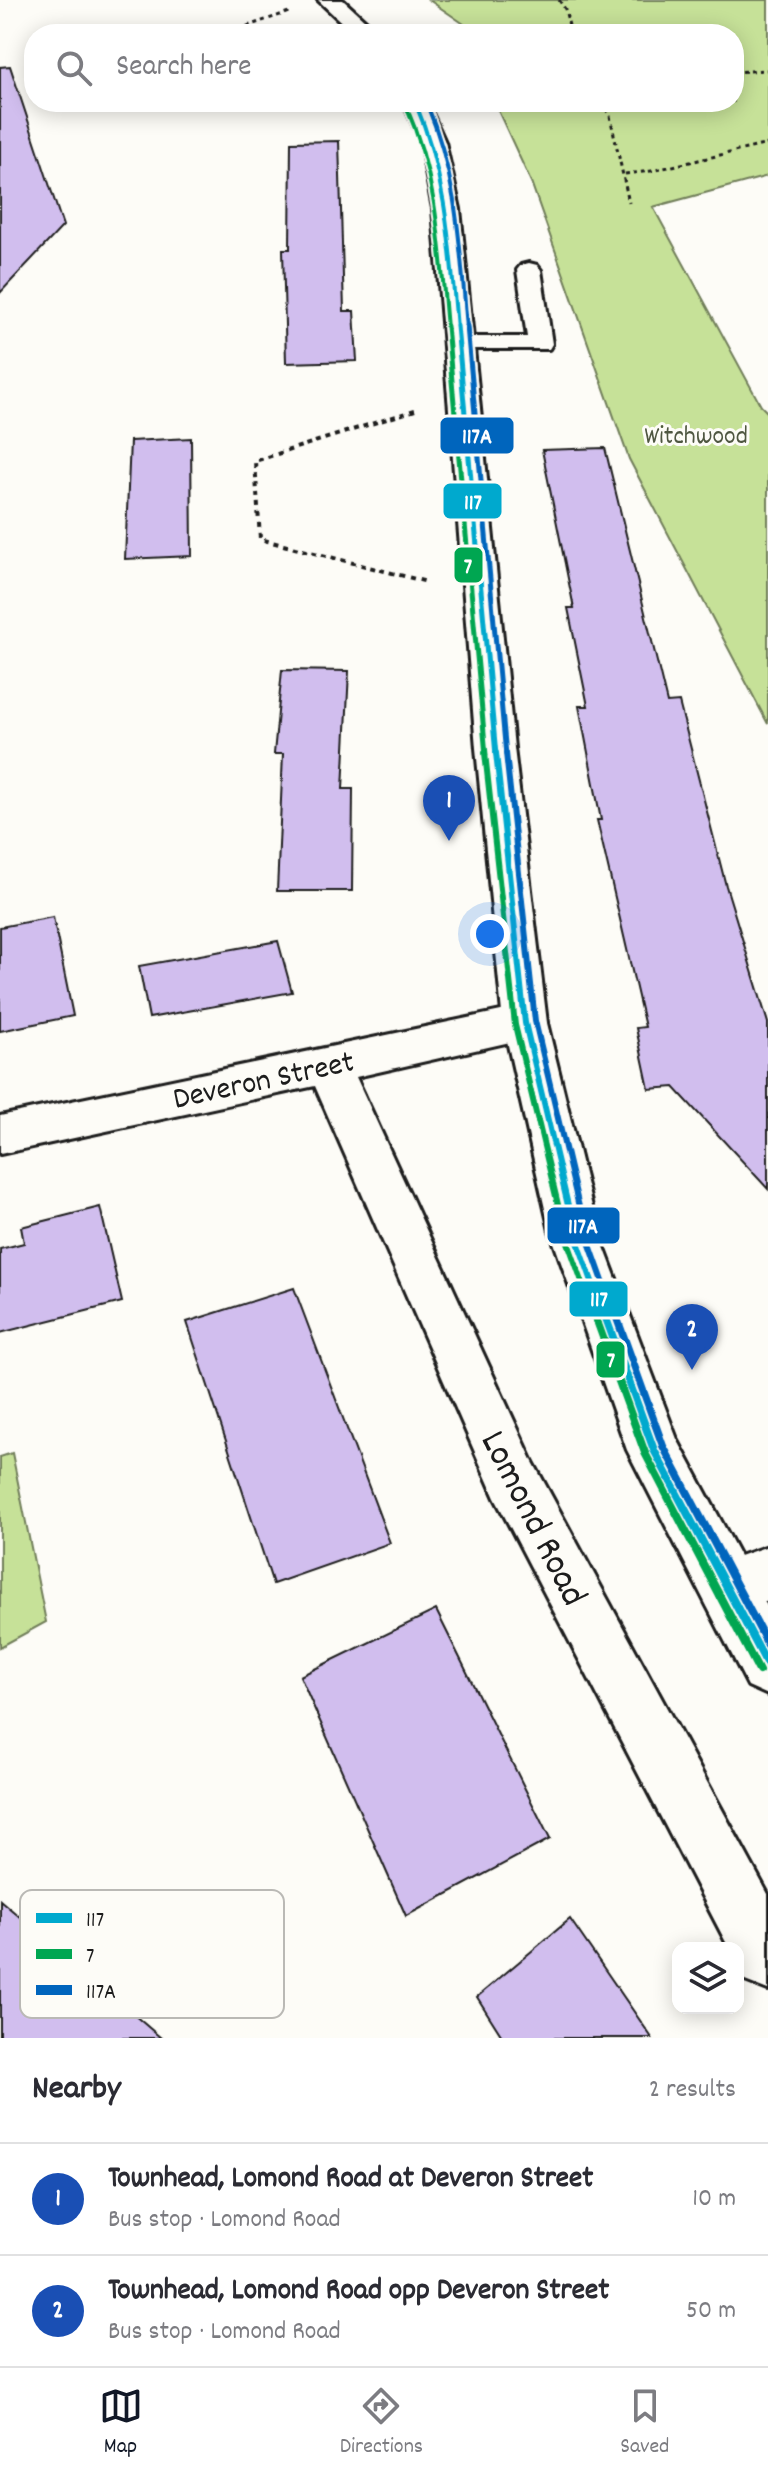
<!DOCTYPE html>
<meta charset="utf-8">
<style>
:root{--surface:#fff;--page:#f7f7f7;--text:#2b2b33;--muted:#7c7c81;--line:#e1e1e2;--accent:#111827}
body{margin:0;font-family:Dekko,sans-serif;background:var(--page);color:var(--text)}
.controls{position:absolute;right:24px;bottom:24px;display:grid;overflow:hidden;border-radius:16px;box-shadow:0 4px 20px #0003}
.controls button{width:72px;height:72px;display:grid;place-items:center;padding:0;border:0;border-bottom:2px solid var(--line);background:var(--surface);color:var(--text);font:40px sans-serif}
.you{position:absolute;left:490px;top:934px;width:28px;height:28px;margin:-20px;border:6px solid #fff;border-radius:50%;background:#1a73e8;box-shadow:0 0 0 12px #1a73e833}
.badge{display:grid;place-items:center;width:52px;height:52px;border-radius:50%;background:var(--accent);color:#fff;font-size:26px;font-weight:700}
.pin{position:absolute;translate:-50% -66px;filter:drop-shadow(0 2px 4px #0008)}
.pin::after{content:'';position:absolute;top:42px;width:28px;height:24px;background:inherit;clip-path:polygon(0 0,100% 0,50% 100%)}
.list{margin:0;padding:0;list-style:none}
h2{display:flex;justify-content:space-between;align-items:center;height:104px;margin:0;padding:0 32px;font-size:34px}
h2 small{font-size:26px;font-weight:400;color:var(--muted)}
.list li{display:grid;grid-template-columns:52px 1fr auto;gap:24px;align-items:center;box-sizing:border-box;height:112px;padding:0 32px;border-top:2px solid var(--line)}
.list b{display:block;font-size:30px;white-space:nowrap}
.list p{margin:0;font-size:26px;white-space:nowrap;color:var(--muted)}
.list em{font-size:26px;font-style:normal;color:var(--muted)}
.icon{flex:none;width:44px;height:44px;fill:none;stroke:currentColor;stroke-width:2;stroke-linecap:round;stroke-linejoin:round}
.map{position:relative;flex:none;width:768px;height:2038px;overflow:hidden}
.search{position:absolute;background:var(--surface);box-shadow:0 4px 20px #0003;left:24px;right:24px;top:24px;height:88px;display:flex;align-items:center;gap:20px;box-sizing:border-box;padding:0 28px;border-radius:32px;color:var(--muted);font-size:30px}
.sheet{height:328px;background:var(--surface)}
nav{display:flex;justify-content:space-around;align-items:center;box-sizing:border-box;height:112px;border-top:2px solid var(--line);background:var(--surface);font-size:22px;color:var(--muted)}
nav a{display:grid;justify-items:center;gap:4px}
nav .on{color:var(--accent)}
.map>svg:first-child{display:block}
.green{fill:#c6e198;stroke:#717e5a;stroke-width:2}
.building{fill:#d1beee;stroke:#1c1c1c;stroke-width:2}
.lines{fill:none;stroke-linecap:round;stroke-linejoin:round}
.service-casing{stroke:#1c1c1c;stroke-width:6}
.minor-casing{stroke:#1c1c1c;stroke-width:6}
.tertiary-casing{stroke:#1c1c1c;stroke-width:6}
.path-far1{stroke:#1c1c1c;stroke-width:3;stroke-dasharray:4 4;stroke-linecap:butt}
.path{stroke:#1c1c1c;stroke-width:4;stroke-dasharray:5 5;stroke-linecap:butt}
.service{fill:#fdfcf7;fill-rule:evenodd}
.minor{fill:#fdfcf7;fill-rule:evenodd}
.tertiary{fill:#fdfcf7;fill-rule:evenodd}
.bus-1-far3-casing{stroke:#fdfcf7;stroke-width:8}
.bus-1-far2-casing{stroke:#fdfcf7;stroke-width:10}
.bus-1-far1-casing{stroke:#fdfcf7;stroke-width:12}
.bus-1-casing{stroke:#fdfcf7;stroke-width:14}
.bus-2-far3-casing{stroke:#fdfcf7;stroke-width:8}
.bus-2-far2-casing{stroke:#fdfcf7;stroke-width:10}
.bus-2-far1-casing{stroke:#fdfcf7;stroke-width:12}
.bus-2-casing{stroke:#fdfcf7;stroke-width:14}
.bus-3-far3-casing{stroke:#fdfcf7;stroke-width:8}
.bus-3-far2-casing{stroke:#fdfcf7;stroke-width:10}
.bus-3-far1-casing{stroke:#fdfcf7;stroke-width:12}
.bus-3-casing{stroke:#fdfcf7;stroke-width:14}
.bus-1-far3{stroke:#00a9ce;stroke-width:4}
.bus-1-far2{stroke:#00a9ce;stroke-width:5}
.bus-1-far1{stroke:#00a9ce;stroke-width:6}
.bus-1{stroke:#00a9ce;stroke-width:8}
.bus-2-far3{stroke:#00a651;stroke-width:4}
.bus-2-far2{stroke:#00a651;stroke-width:5}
.bus-2-far1{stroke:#00a651;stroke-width:6}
.bus-2{stroke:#00a651;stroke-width:8}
.bus-3-far3{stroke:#0065bd;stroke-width:4}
.bus-3-far2{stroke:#0065bd;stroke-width:5}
.bus-3-far1{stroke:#0065bd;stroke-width:6}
.bus-3{stroke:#0065bd;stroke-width:8}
.labels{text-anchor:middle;stroke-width:6;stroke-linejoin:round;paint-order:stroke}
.far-park-label{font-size:26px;fill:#4f5741;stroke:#fdfcf7}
.street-label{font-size:32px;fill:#1c1c1c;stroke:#fdfcf7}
.near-street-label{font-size:38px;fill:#1c1c1c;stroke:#fdfcf7}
.key{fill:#fdfcf7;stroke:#bab9b5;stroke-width:2}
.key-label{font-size:22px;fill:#1c1c1c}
.line-badge{stroke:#fdfcf7;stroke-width:3}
.badge-label{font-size:22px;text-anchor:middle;font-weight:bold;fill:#fff}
</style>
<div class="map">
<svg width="768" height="2038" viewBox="0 0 768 2038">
<rect width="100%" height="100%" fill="#fdfcf7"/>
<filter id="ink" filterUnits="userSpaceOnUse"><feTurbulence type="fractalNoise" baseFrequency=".0125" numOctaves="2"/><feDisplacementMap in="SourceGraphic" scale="16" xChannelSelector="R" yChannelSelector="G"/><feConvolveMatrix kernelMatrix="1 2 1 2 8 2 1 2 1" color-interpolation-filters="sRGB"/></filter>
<g filter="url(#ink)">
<!-- green -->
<g class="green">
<polygon points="429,0 768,0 768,176 653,207 761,406 768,413 768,724 629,459 531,182 494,102 734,102 734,34 466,34 464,24"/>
<polygon points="12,1453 46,1622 0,1647 0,1457"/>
</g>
<!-- building -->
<g class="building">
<polygon points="10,66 63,226 0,293 0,67"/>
<polygon points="339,141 344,311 354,311 357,361 286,363 283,249 290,249 291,142"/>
<polygon points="191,438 192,556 125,559 130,441"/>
<polygon points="605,448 667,703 679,702 726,886 768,1023 768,1189 674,1087 649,1089 636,1028 645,1027 597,820 601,820 579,706 588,706 568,608 574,608 542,450"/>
<polygon points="282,670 349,671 343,789 353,789 352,891 277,891 283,754 274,754"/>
<polygon points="53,917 73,1016 0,1031 0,927"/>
<polygon points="278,941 292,992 149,1018 139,966"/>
<polygon points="100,1207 122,1302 0,1333 0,1249 24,1243 21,1227"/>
<polygon points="294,1288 390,1543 273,1584 187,1322"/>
<polygon points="436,1610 550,1839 406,1916 300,1676"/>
<polygon points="0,1900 161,2038 0,2038"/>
<polygon points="570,1919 652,2038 503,2038 477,1997"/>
</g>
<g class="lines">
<defs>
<polygon id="service" points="529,263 537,265 541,270 552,344 549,349 447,349 444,344 447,339 456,337 527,337 517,270 521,265"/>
<g id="minor">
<polygon points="525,1006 541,1011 547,1023 541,1035 356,1077 533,1462 768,1894 768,1990 745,1981 738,1966 738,1948 729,1948 495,1498 315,1086 0,1154 0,1116"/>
<polygon points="768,1546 768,1600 728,1615 708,1607 700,1587 708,1567"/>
</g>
<g id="tertiary">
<polygon points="318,0 343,0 380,34 354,34"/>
<polygon points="403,102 427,102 445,142 460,209 514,748 547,1023 598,1231 677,1439 768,1608 768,1695 748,1686 627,1450 550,1231 503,1023 476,748 433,209 420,142"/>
</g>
</defs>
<!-- service casing -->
<use href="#service" class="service-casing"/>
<!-- minor casing -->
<use href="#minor" class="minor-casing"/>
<!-- tertiary casing -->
<use href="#tertiary" class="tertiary-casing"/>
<!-- path-far1 -->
<g class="path-far1">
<polyline points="559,0 565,9 571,34"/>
<polyline points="224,34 289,12"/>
<polyline points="734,72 768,70"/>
<polyline points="602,102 610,116 629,203"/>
<polyline points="625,174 651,171 768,144"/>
</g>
<!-- path -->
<polyline class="path" points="415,410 255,461 260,539 427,582"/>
<!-- service -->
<use href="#service" class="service"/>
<!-- minor -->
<use href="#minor" class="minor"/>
<!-- tertiary -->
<use href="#tertiary" class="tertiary"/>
<defs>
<path id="bus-1-far3" d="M415 102C447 177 450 248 457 328"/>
<polyline id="bus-1-far2" points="457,326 496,755"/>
<polyline id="bus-1-far1" points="496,753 525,1023 574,1231 603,1312"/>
<polyline id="bus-1" points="603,1310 654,1450 768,1666"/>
<path id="bus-2-far3" d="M406 106C438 179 440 250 447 328"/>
<polyline id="bus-2-far2" points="447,326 486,755"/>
<polyline id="bus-2-far1" points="485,753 515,1025 565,1234 593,1312"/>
<polyline id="bus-2" points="593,1310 645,1453 759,1671"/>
<path id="bus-3-far3" d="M426 102C458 178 460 247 467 328"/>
<polyline id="bus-3-far2" points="467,326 506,755"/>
<polyline id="bus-3-far1" points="506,753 535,1021 584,1228 614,1312"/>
<polyline id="bus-3" points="614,1310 663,1446 768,1645"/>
</defs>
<!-- bus-1-far3 casing -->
<use href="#bus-1-far3" class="bus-1-far3-casing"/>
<!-- bus-1-far2 casing -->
<use href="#bus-1-far2" class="bus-1-far2-casing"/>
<!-- bus-1-far1 casing -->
<use href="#bus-1-far1" class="bus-1-far1-casing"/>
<!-- bus-1 casing -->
<use href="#bus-1" class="bus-1-casing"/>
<!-- bus-2-far3 casing -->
<use href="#bus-2-far3" class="bus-2-far3-casing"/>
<!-- bus-2-far2 casing -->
<use href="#bus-2-far2" class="bus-2-far2-casing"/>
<!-- bus-2-far1 casing -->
<use href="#bus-2-far1" class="bus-2-far1-casing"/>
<!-- bus-2 casing -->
<use href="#bus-2" class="bus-2-casing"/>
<!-- bus-3-far3 casing -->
<use href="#bus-3-far3" class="bus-3-far3-casing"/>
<!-- bus-3-far2 casing -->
<use href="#bus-3-far2" class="bus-3-far2-casing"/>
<!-- bus-3-far1 casing -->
<use href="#bus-3-far1" class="bus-3-far1-casing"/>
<!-- bus-3 casing -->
<use href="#bus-3" class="bus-3-casing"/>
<!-- bus-1-far3 -->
<use href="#bus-1-far3" class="bus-1-far3"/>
<!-- bus-1-far2 -->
<use href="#bus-1-far2" class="bus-1-far2"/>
<!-- bus-1-far1 -->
<use href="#bus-1-far1" class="bus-1-far1"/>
<!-- bus-1 -->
<use href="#bus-1" class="bus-1"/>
<!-- bus-2-far3 -->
<use href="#bus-2-far3" class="bus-2-far3"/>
<!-- bus-2-far2 -->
<use href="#bus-2-far2" class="bus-2-far2"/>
<!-- bus-2-far1 -->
<use href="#bus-2-far1" class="bus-2-far1"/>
<!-- bus-2 -->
<use href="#bus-2" class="bus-2"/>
<!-- bus-3-far3 -->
<use href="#bus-3-far3" class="bus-3-far3"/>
<!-- bus-3-far2 -->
<use href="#bus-3-far2" class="bus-3-far2"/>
<!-- bus-3-far1 -->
<use href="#bus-3-far1" class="bus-3-far1"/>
<!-- bus-3 -->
<use href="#bus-3" class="bus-3"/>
</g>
</g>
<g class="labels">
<!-- far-park labels -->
<g class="far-park-label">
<text x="696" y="443">Witchwood</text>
</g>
<!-- street labels -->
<g class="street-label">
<text transform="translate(263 1078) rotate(-12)" y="11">Deveron Street</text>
</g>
<!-- near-street labels -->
<g class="near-street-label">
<text transform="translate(536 1517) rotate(63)" y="13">Lomond Road</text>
</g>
</g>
<!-- legend -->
<rect x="20" y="1890" width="264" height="128" rx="12" class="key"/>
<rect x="36" y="1913" width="36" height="10" fill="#00a9ce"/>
<rect x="36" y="1949" width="36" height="10" fill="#00a651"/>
<rect x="36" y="1985" width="36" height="10" fill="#0065bd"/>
<g class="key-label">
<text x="86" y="1926">117</text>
<text x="86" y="1962">7</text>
<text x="86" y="1998">117A</text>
</g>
<g class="line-badge">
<rect x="439" y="416" width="76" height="39" rx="8" fill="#0065bd"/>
<rect x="442" y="482" width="61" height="38" rx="8" fill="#00a9ce"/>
<rect x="453" y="546" width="31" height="38" rx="8" fill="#00a651"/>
<rect x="546" y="1206" width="75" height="39" rx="8" fill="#0065bd"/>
<rect x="568" y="1280" width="61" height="38" rx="8" fill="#00a9ce"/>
<rect x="595" y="1340" width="31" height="39" rx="8" fill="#00a651"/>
</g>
<g class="badge-label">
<text x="477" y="443">117A</text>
<text x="473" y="509">117</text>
<text x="468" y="573">7</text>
<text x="583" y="1233">117A</text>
<text x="599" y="1306">117</text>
<text x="611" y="1367">7</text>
</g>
</svg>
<div class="controls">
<button><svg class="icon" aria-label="layers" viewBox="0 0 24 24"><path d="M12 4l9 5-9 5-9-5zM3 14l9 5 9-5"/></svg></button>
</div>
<div class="you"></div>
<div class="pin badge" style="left:449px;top:841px;background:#1a4fb4">1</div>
<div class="pin badge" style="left:692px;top:1370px;background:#1a4fb4">2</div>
<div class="search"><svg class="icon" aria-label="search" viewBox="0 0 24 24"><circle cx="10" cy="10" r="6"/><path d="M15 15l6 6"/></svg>Search here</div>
</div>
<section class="sheet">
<h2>Nearby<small>2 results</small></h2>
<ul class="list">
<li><span class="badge" style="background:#1a4fb4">1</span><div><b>Townhead, Lomond Road at Deveron Street</b><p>Bus stop · Lomond Road</p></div><em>10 m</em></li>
<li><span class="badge" style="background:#1a4fb4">2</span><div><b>Townhead, Lomond Road opp Deveron Street</b><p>Bus stop · Lomond Road</p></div><em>50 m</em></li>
</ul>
</section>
<nav>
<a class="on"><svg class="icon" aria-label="map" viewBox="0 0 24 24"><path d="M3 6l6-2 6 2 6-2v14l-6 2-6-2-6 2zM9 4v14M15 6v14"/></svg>Map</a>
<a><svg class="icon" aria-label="directions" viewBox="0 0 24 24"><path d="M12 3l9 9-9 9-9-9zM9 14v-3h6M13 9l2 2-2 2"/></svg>Directions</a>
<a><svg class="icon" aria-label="saved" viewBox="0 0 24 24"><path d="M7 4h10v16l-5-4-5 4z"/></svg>Saved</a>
</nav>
